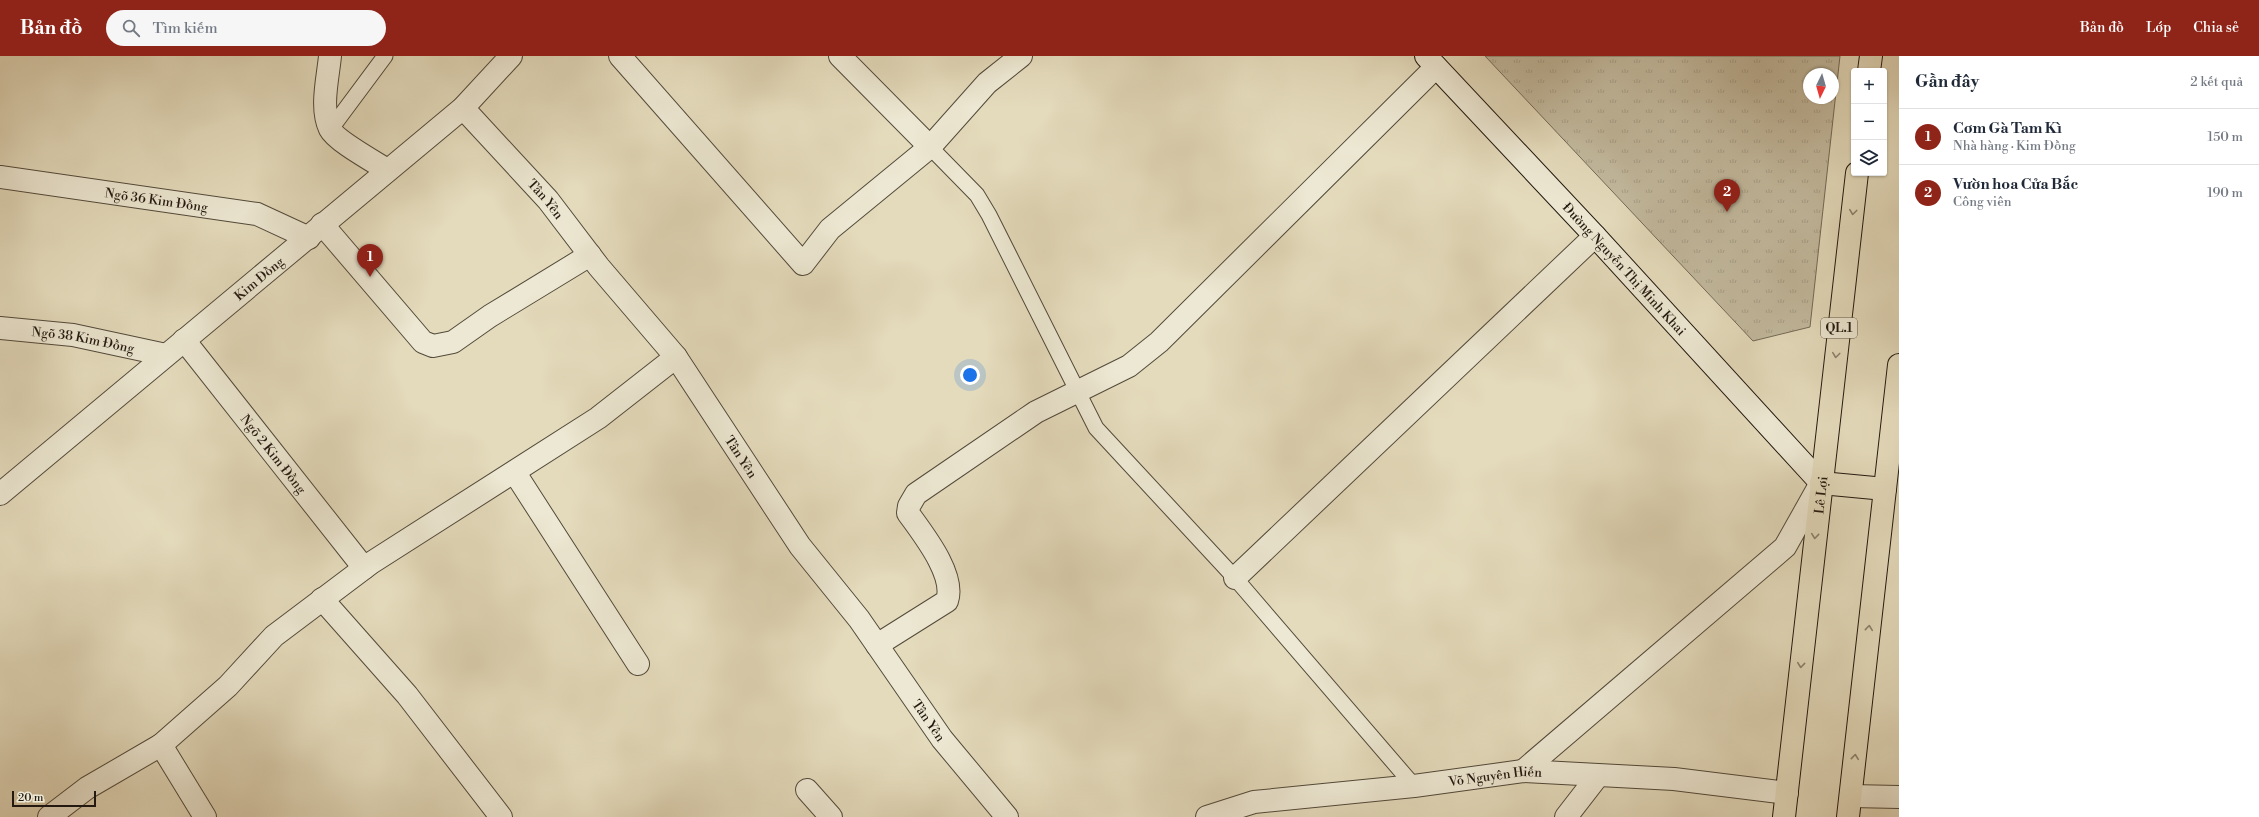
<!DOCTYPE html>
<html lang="vi">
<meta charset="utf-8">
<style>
:root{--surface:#fff;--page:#f6f6f7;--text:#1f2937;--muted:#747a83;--line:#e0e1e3;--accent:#8f2418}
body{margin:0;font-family:"Libre Bodoni",serif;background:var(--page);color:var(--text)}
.controls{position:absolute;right:12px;top:12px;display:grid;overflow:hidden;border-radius:4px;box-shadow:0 1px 3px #0004}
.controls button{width:36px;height:36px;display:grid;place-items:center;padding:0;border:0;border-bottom:1px solid var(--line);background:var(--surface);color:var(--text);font:20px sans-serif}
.compass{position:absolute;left:1803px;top:12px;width:36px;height:36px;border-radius:50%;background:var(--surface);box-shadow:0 1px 3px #0004;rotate:185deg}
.scale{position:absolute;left:12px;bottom:10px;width:84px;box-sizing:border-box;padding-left:4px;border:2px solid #231910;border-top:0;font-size:11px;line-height:14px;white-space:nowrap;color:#231910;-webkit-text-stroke:3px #ede8d3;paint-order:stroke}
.you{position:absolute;left:970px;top:319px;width:14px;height:14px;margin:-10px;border:3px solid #fff;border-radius:50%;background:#1a73e8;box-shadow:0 0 0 6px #1a73e833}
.badge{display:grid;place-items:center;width:26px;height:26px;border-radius:50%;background:var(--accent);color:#fff;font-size:13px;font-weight:700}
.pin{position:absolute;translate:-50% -33px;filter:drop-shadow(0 1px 2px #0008)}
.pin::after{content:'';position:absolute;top:21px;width:14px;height:12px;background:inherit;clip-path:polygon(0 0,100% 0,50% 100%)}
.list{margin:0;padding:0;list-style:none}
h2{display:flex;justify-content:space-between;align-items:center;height:52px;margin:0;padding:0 16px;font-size:17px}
h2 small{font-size:13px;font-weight:400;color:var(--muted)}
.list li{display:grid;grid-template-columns:26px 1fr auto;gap:12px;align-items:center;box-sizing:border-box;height:56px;padding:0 16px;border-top:1px solid var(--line)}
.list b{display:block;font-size:15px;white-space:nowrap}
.list p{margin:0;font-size:13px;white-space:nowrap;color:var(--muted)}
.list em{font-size:13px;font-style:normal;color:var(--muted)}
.icon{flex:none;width:22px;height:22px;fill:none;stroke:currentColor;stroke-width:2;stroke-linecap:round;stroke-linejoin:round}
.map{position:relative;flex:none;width:1899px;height:761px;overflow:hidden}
header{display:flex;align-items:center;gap:24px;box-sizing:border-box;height:56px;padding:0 20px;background:var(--accent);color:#fff}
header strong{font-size:19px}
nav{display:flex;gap:22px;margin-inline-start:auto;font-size:14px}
.search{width:280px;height:36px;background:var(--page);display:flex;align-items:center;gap:10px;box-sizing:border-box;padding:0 14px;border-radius:22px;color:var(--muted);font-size:15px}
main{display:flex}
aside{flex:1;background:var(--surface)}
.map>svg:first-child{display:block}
.park{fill:url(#park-tufts);stroke:#736a58;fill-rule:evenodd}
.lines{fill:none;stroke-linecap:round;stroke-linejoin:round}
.lane-casing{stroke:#534a3b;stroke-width:17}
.street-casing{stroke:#534a3b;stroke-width:24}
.secondary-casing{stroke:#231910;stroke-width:24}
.primary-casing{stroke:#231910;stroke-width:24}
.lane{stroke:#ede8d3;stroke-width:15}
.street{stroke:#ede8d3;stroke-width:22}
.secondary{stroke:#ede8d3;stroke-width:22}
.primary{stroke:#e4dbbc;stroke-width:22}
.oneway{stroke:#8d846f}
.labels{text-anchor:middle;stroke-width:3.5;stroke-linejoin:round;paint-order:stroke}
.shield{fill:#ede8d3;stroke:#60574a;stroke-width:1}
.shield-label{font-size:12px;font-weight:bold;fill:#231910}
.street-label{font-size:13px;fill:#231910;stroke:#ede8d3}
</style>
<header>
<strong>Bản đồ</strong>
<div class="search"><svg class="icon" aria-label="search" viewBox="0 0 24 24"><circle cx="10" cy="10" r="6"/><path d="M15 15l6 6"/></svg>Tìm kiếm</div>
<nav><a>Bản đồ</a><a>Lớp</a><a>Chia sẻ</a></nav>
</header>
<main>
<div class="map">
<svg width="1899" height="761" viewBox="0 0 1899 761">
<defs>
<pattern id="park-tufts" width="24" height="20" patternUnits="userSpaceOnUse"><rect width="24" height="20" fill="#c3ba9f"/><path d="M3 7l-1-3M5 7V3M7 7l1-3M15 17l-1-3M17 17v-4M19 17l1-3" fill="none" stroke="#a79f88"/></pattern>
</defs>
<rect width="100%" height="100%" fill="#e4dbbc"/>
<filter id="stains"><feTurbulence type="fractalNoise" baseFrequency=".005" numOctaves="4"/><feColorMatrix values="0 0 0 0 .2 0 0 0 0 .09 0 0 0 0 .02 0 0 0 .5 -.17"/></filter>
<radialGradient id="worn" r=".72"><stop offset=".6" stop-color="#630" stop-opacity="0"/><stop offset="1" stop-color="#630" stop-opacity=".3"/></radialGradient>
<!-- park -->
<path class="park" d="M1485 0H1840L1810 271 1753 285ZM1809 18H1833V42H1809Z"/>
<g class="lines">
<defs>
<g id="lane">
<polyline points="330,74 385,0"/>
<polyline points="930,91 977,139 989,159 1096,372 1235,522 1414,730"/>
</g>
<g id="street">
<path d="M330 0C328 22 320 52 330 73 336 85 375 106 387 114"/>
<polyline points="620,0 803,208 830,173 930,91 987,27 1021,0"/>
<polyline points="840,0 930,91"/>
<path id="s1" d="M463 52 548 144 599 211 676 301 800 490 859 563 942 683 1007 761"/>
<path id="s2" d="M0 121 257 158 309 182"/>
<polyline points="322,168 423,286 433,290 453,286 490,260 590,199"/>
<path id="s3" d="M0 272 73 279 166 299"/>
<path id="s4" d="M184 284 364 512"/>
<polyline points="515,417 638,608"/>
<path id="s5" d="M0 438 463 52 511 0"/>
<polyline points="1235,522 1595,180"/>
<polyline points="322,543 407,639 501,761"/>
<path d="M877 589 947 545C956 519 923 478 908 457L909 450 916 438 1036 356 1129 310 1159 286 1436 11"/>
<polyline points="161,689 205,761"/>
<polyline points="1523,715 1785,491 1821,427"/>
<polyline points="807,734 831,761"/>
<polyline points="1851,740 1899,741"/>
<polyline points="49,761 87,732 161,689 228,630 274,580 371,507 598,362 676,301"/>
<path id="s6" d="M1207 761 1254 746 1414 730 1523 715 1674 723 1787 737"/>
<polyline points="1566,761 1597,721"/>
</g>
<g id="secondary">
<path id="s7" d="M1426 0 1595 180 1821 427"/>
</g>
<g id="primary">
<polyline points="1869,15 1871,0"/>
<polyline points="1821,427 1885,433"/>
<path id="s8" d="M1784 761 1857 117"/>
<polyline points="1848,761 1899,309"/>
</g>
</defs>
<!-- lane casing -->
<use href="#lane" class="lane-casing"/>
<!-- street casing -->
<use href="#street" class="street-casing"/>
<!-- secondary casing -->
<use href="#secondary" class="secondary-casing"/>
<!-- primary casing -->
<use href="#primary" class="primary-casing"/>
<!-- lane -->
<use href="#lane" class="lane"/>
<!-- street -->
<use href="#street" class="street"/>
<!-- secondary -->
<use href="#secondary" class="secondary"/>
<!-- primary -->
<use href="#primary" class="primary"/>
</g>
<!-- one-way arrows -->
<defs><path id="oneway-chevron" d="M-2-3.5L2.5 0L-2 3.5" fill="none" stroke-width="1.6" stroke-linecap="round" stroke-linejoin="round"/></defs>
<g class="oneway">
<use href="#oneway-chevron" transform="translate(1853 156) rotate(97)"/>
<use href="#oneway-chevron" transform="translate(1836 299) rotate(97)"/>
<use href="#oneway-chevron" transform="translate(1815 480) rotate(96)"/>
<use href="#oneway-chevron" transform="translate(1869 572) rotate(-84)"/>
<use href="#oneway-chevron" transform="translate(1801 609) rotate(96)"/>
<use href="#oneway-chevron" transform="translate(1855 701) rotate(-84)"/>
</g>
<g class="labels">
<!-- shield labels -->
<rect class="shield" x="1821" y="262" width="36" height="20" rx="3"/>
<g class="shield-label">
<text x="1839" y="276">QL.1</text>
</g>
<!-- street labels -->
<g class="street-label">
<text dy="5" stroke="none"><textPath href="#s1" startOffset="123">Tân Yên</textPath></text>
<text dy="5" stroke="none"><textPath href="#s2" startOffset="158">Ngõ 36 Kim Đồng</textPath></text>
<text dy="5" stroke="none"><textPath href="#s7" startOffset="291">Đường Nguyễn Thị Minh Khai</textPath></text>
<text dy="5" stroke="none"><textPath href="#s5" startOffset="337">Kim Đồng</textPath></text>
<text dy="5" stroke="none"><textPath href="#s3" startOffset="84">Ngõ 38 Kim Đồng</textPath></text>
<text dy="5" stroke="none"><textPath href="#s4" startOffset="145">Ngõ 2 Kim Đồng</textPath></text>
<text dy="5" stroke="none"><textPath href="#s1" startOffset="447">Tân Yên</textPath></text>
<text dy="5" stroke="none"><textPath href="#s8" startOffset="324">Lê Lợi</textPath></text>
<text dy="5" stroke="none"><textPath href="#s1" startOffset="771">Tân Yên</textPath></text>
<text dy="5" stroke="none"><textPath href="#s6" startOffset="292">Võ Nguyên Hiến</textPath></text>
</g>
</g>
<rect width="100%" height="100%" filter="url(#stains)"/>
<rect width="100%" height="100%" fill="url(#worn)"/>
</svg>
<div class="controls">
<button>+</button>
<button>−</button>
<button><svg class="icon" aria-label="layers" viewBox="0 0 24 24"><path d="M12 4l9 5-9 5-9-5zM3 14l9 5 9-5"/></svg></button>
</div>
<svg class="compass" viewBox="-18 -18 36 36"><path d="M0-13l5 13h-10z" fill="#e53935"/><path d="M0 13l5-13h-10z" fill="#747a83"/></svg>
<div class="scale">20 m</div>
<div class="you"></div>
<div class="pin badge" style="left:370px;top:221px">1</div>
<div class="pin badge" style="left:1727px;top:156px">2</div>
</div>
<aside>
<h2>Gần đây<small>2 kết quả</small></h2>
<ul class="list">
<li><span class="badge">1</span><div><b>Cơm Gà Tam Kì</b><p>Nhà hàng · Kim Đồng</p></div><em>150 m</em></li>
<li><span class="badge">2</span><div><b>Vườn hoa Cửa Bắc</b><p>Công viên</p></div><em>190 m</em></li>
</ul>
</aside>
</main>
